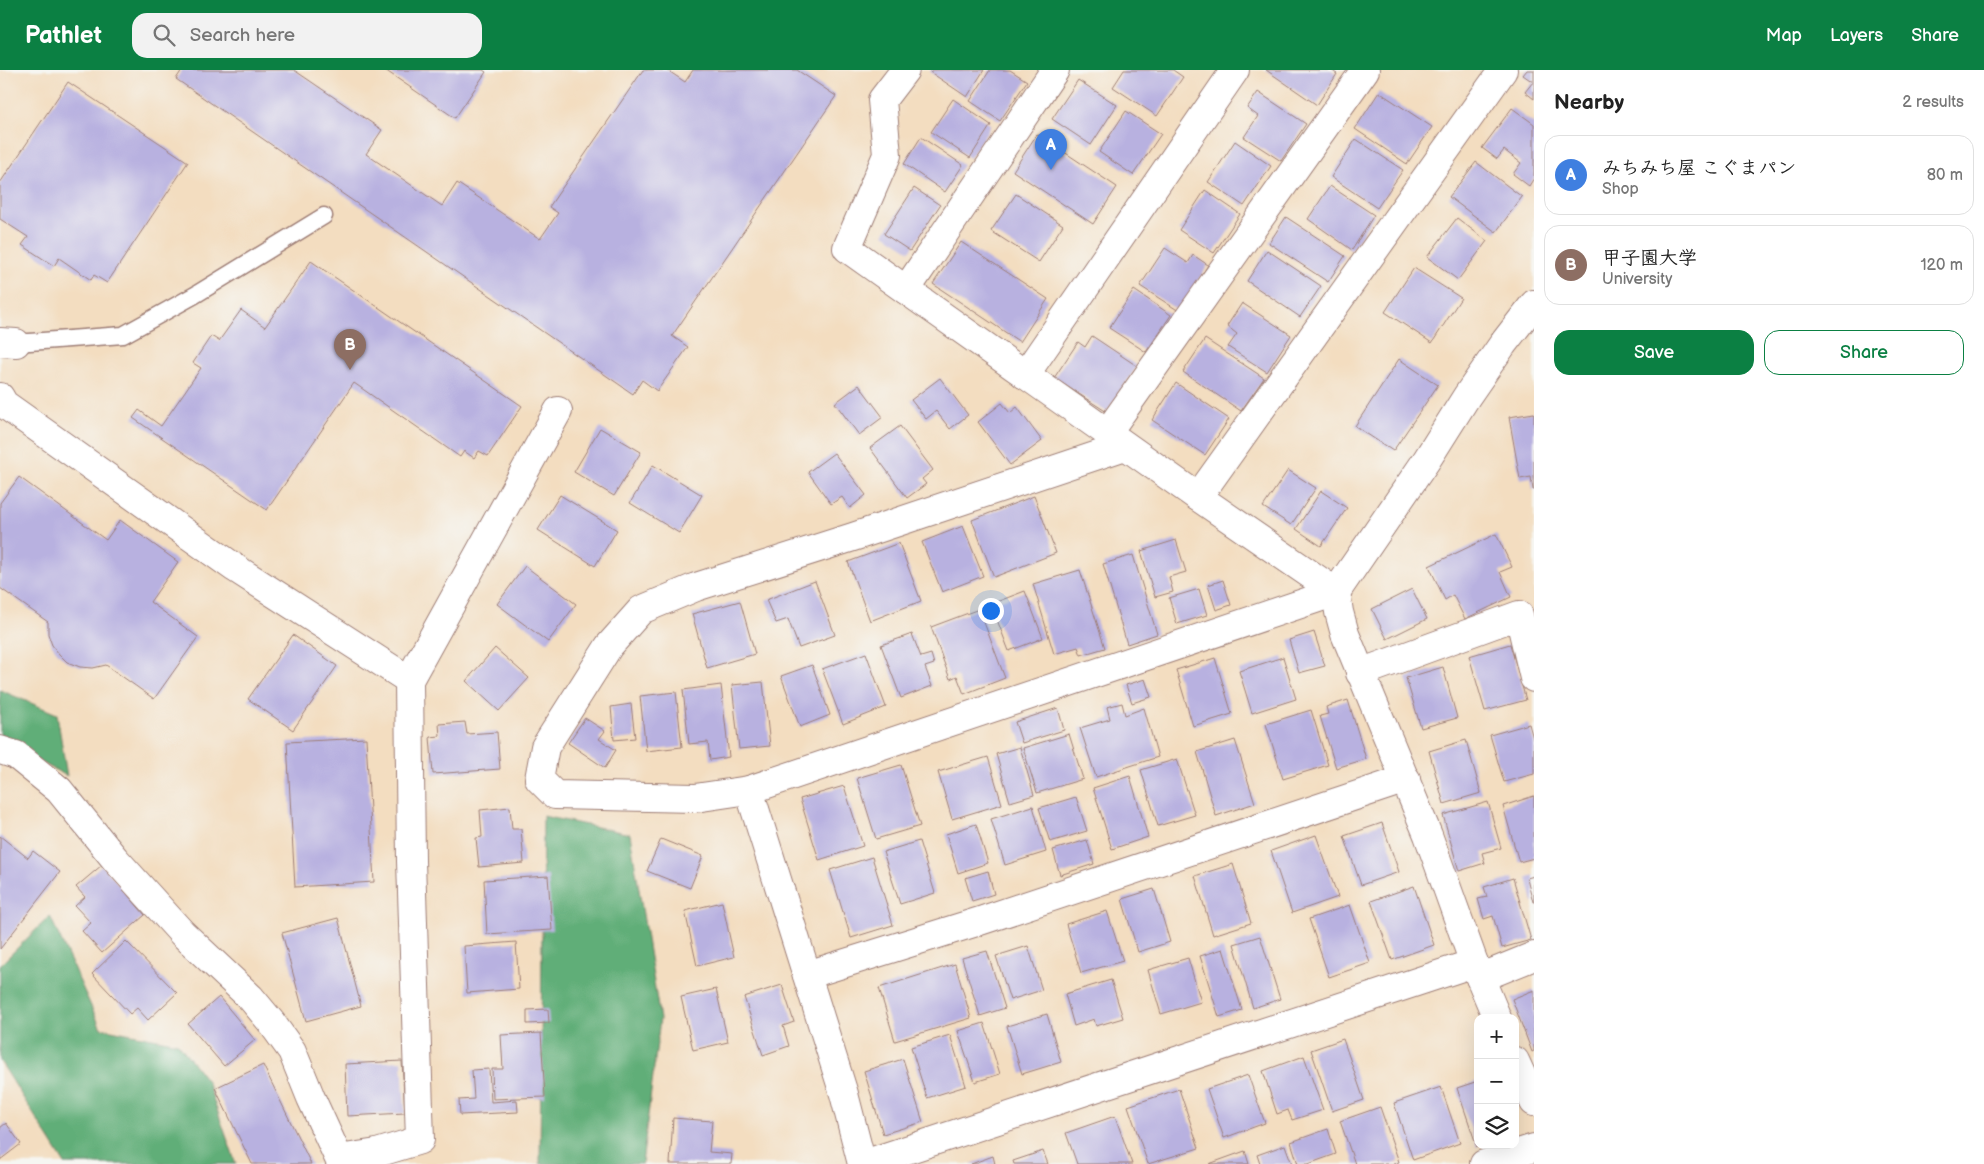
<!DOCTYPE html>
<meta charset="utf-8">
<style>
:root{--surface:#fff;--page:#f2f2f2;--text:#222;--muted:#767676;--line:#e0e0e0;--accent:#0b8043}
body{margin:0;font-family:"Balsamiq Sans","Klee One",sans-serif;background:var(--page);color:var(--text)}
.controls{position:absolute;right:15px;bottom:15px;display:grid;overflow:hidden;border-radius:10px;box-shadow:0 5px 20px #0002}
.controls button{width:45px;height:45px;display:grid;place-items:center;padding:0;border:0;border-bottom:1px solid var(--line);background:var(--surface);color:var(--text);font:25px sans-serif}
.you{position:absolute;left:990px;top:540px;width:18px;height:18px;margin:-12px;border:4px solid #fff;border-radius:50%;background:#1a73e8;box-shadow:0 0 0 8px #1a73e833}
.badge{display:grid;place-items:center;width:32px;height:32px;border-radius:50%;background:var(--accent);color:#fff;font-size:16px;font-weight:700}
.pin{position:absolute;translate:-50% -41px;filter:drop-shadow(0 1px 2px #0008)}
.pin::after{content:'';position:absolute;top:26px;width:18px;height:15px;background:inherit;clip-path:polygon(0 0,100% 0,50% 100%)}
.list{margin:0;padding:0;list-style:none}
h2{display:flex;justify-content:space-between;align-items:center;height:65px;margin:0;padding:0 20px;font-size:21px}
h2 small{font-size:16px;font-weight:400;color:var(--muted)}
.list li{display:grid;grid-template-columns:32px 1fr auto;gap:15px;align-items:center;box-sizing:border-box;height:80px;margin:0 10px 10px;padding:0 10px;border:1px solid var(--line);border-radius:15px}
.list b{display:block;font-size:19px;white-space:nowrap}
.list p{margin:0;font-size:16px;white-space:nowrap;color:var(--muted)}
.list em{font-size:16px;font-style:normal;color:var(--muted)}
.actions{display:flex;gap:10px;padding:15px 20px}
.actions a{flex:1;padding:11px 0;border:1px solid var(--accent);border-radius:15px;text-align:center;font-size:18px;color:var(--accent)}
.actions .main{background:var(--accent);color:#fff}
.icon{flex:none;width:28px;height:28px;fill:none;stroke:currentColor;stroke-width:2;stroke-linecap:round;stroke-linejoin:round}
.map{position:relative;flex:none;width:1534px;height:1094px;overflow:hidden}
header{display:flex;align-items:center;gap:30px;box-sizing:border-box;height:70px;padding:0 25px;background:var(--accent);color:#fff}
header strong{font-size:24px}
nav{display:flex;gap:28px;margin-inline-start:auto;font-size:18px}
.search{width:350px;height:45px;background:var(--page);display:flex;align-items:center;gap:12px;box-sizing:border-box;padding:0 18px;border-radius:15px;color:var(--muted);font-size:19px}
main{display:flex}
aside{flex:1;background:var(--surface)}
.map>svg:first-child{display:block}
.forest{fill:#60ae78;stroke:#556652}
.building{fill:#b8b1e0}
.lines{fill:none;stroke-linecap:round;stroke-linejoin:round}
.service-casing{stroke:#9e7e76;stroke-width:19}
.minor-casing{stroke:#9e7e76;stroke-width:30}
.service{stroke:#fff;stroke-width:16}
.minor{stroke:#fff;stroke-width:28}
</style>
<header>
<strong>Pathlet</strong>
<div class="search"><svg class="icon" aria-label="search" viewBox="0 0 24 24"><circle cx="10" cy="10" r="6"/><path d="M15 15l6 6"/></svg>Search here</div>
<nav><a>Map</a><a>Layers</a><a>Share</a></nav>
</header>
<main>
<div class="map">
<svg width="1534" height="1094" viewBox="0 0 1534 1094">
<rect width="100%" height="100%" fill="#f6f6f2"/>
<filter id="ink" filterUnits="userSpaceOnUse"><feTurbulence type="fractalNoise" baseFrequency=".02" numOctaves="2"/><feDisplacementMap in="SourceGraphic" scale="10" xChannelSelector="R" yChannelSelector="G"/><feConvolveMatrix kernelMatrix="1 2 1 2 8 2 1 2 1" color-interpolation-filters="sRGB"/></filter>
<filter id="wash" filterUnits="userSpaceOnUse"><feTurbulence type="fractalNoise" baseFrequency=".0096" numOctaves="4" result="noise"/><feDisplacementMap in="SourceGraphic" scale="20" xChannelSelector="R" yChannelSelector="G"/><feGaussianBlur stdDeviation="1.12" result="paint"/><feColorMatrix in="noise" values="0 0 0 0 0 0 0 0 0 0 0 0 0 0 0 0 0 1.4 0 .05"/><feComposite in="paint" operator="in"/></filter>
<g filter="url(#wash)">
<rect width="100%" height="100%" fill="#f3ddc0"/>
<!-- forest -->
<g class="forest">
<polygon points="0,620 57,644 67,706 0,671"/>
<polygon points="543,746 630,764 660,949 642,1094 540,1094"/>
<polygon points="50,846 101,958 178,973 207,1011 236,1094 65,1094 0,991 0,895"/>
</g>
<g id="blocks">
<!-- building -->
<g class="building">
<polygon points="182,0 294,0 382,60 366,84 442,136 457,113 540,169 558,143 549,137 643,0 667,0 685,12 693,0 797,0 836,26 672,266 688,277 657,321 642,310 633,324 176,9"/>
<polygon points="385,0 483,0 486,2 455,48"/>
<polygon points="931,0 984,0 967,27 930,2"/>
<polygon points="990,0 1010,0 1027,11 1000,51 970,31"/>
<polygon points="1124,0 1173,0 1183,7 1157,46 1113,17"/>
<polygon points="1266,0 1331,0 1337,4 1317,35"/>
<polygon points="1527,0 1534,0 1534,29 1525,22 1533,12 1523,5"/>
<polygon points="1078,10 1117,35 1091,75 1052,49"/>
<polygon points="68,12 188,92 107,213 94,205 91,210 59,188 54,196 22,175 28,167 0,149 0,113"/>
<polygon points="1258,22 1306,54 1281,91 1244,67 1258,46 1247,38"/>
<polygon points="1379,22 1432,57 1407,94 1355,59"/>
<polygon points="953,29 991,55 970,88 931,62"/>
<polygon points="1512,38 1534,54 1534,108 1529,116 1513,104 1521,93 1504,80 1497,89 1482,78"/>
<polygon points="1126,41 1161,64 1133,105 1099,82"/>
<polygon points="1037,64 1117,117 1093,154 1013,101"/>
<polygon points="921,67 963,95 945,122 904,94"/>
<polygon points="1356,69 1403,100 1377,138 1331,107"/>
<polygon points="1235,71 1271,96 1244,136 1208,112"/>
<polygon points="1476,92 1522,127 1496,162 1449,127"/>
<polygon points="1330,116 1374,145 1352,180 1308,149"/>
<polygon points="914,118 940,135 910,181 884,164"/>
<polygon points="1205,120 1240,144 1214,183 1179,160"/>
<polygon points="1016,124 1063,155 1039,192 991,161"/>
<polygon points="1286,147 1345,186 1328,212 1269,173"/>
<polygon points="1457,148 1487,171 1458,210 1427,187"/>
<polygon points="961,172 1048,229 1020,272 933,214"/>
<polygon points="1165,178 1188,193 1193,185 1208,195 1179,241 1140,216"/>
<polygon points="1267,180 1321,216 1300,247 1247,211"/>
<polygon points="311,191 522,336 488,386 479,381 474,388 464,381 460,387 354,313 267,440 133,348 139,340 161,356 201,298 193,293 211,266 219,271 241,240 265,257"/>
<polygon points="1414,198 1461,228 1432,273 1385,242"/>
<polygon points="1134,220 1171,245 1146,282 1109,258"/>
<polygon points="1242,233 1291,265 1267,302 1228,277 1237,264 1227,256"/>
<polygon points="1092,266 1137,296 1107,342 1054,308 1078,272 1085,277"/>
<polygon points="1205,269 1264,308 1241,341 1183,302"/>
<polygon points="1399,289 1438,315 1393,381 1355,356"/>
<polygon points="940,308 968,345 950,359 936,341 926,349 911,330"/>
<polygon points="1176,313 1229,349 1205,385 1152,350"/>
<polygon points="859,315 883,347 859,365 835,333"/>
<polygon points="1002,333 1010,343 1017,337 1042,371 1010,395 978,352"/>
<polygon points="1534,343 1534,420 1533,420 1531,407 1520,409 1509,347"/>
<polygon points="900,356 933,400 922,409 926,414 907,428 870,378"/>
<polygon points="600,358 641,382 614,426 574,402"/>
<polygon points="834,383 866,425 850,438 842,427 831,434 808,402"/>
<polygon points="653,395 702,425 679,463 630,433"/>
<polygon points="1288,400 1316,418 1291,455 1263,437"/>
<polygon points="19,407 106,470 120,450 178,492 150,532 198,567 154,629 106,595 93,598 80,597 67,592 59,584 52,575 48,564 48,552 0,518 0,433"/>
<polygon points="1321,421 1347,438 1321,476 1296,459"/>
<polygon points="560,425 617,460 595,496 538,460"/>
<polygon points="1034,426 1056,483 994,507 972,450"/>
<polygon points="963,456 983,506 942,522 922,472"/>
<polygon points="1496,464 1512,497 1500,502 1511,527 1465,549 1453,525 1445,530 1429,496"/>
<polygon points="1176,470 1186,502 1169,507 1173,522 1155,527 1141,481"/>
<polygon points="899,473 921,531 870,551 848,492"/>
<polygon points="1133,485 1157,564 1127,574 1103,494"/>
<polygon points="525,496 576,534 548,572 497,534"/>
<polygon points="1080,500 1105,578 1081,585 1078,577 1054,584 1033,514"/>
<polygon points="1223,510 1231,535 1216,540 1208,515"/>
<polygon points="815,511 835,565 799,578 788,549 776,553 766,530"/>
<polygon points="1199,519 1207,545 1177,554 1169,528"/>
<polygon points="1412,519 1427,549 1387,569 1372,539"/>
<polygon points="1025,521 1043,568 1009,581 991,534"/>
<polygon points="740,531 755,584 707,598 692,544"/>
<polygon points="979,539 1005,608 964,624 957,606 950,609 931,557"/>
<polygon points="1314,562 1325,596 1299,603 1289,570"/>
<polygon points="912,564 921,587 931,584 934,594 925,597 932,616 901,628 881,575"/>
<polygon points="293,565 337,596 293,660 248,629"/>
<polygon points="1510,574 1526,630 1485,641 1469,586"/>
<polygon points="495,578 529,608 499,641 466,611"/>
<polygon points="866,583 886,637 843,654 822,599"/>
<polygon points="1283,587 1296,629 1252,643 1239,601"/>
<polygon points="1215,588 1232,644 1193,656 1176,600"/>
<polygon points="812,595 830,645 800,657 781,606"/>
<polygon points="1443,597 1457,648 1421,658 1406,608"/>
<polygon points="1145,609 1151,627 1132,633 1126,615"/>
<polygon points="763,612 770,676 739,679 732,615"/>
<polygon points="721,615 729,687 710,690 708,672 689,674 683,620"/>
<polygon points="676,622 682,677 646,681 640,626"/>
<polygon points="1348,630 1366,689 1336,698 1320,646 1328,644 1326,637"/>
<polygon points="1122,633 1125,645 1144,638 1158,687 1096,707 1080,658 1110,649 1107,637"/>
<polygon points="631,634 635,668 614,670 611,637"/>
<polygon points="1058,638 1064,660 1022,673 1015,652"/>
<polygon points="1311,640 1328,695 1283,709 1266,654"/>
<polygon points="585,648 605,661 599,669 616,680 605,698 568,673"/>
<polygon points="465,652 467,664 497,662 500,699 433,704 430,667 440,666 439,654"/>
<polygon points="1529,654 1534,672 1534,704 1504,712 1490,665"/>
<polygon points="1069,664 1083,709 1037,723 1023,678"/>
<polygon points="366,668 374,812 295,817 287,672"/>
<polygon points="1235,670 1255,733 1216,746 1197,682"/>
<polygon points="1466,670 1481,723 1444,734 1429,681"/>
<polygon points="1020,677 1034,725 1010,732 996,684"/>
<polygon points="988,687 1002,734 952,749 938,702"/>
<polygon points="1177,689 1195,745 1158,756 1141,700"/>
<polygon points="901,695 920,756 876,769 857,708"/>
<polygon points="1130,706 1148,767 1112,779 1093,718"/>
<polygon points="844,716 863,776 819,790 800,729"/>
<polygon points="1534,726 1534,788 1519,792 1503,736"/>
<polygon points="1076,727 1087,761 1050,772 1039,738"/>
<polygon points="1488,732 1501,778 1482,783 1485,793 1459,801 1443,745"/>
<polygon points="1033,736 1046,782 1005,795 991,749"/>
<polygon points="510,737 512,759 521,759 524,793 479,797 476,768 482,767 480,740"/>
<polygon points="1382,753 1399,802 1361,815 1344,766"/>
<polygon points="976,754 988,793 958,803 946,764"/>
<polygon points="1316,765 1338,827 1292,843 1271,781"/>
<polygon points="0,766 28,788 33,781 60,802 0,879"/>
<polygon points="661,769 703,786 690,818 647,801"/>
<polygon points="1087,770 1094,794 1060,805 1053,780"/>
<polygon points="919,771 935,823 900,834 883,782"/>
<polygon points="872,787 893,855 851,868 830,800"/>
<polygon points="1233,794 1251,853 1213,865 1195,806"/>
<polygon points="102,795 145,845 102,883 82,861 91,853 75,836 85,827 76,817"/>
<polygon points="988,801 994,824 972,831 965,808"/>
<polygon points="548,806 552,860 487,864 484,810"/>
<polygon points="1534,806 1534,832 1533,832 1527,808"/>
<polygon points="1513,808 1531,870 1502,878 1493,846 1484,849 1478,829 1487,827 1484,817"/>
<polygon points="1414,816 1434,875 1392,890 1371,831"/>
<polygon points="1154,819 1170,872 1138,882 1122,829"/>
<polygon points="722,832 734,887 697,896 685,841"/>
<polygon points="1350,835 1370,893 1329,907 1309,849"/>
<polygon points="1107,841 1123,891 1081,903 1066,854"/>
<polygon points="338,848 361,936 306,951 282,863"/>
<polygon points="1260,866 1280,929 1253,938 1234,874"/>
<polygon points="126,871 177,923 148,950 137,938 130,944 92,904"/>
<polygon points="516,872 519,919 467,923 464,876"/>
<polygon points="1028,876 1042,920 1010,930 996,886"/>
<polygon points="1223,879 1242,940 1219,947 1200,886"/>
<polygon points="987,881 1005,938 980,946 962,888"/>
<polygon points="1188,888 1201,932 1161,944 1148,900"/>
<polygon points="955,894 971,948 895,971 879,918"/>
<polygon points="1111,910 1123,948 1096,956 1094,949 1074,956 1065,924"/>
<polygon points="782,915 794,952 783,956 789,976 763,985 744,927"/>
<polygon points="716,919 728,972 693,980 681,927"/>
<polygon points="1534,920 1534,981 1532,982 1512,929"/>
<polygon points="219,927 255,970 224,996 188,954"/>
<polygon points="548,939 549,953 527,954 527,940"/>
<polygon points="1047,944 1061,992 1022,1004 1007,956"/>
<polygon points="984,953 1000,1004 975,1012 958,961"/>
<polygon points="541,963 545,1027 493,1029 492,999 503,999 501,965"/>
<polygon points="950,965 966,1016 927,1028 911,977"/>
<polygon points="1343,969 1364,1030 1332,1041 1311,980"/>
<polygon points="1304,986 1323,1040 1292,1050 1288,1040 1277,1044 1263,1001"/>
<polygon points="903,989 923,1052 883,1064 864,1001"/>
<polygon points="402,991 405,1043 347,1046 345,994"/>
<polygon points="263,995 311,1094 252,1094 215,1018"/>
<polygon points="489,999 491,1032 517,1030 518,1042 460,1045 459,1030 474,1029 472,1000"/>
<polygon points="1248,1005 1265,1053 1224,1068 1207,1019"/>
<polygon points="1478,1011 1478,1077 1477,1077 1457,1018"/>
<polygon points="1441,1017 1460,1073 1413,1090 1394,1033"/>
<polygon points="1179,1019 1199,1078 1148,1094 1128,1036"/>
<polygon points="1380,1037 1399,1092 1393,1094 1355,1094 1340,1051"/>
<polygon points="1115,1046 1132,1094 1077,1094 1066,1063"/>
<polygon points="673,1048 712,1051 709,1082 732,1084 731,1094 670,1094"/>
<polygon points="6,1053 21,1074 0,1090 0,1058"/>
<polygon points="1328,1059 1336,1084 1308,1094 1298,1094 1291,1072"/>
<polygon points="1285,1075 1292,1094 1260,1094 1257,1085"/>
<polygon points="1043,1081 1048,1094 1014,1094 1013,1091"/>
<polygon points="1245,1081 1249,1094 1209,1094"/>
<polygon points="993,1086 995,1094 971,1094"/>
</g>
</g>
</g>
<g filter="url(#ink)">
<use href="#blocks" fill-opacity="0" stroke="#9e7e76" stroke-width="1"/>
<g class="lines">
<defs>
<polyline id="service" points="16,273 123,265 195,225 324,146"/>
<g id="minor">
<polyline points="905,0 882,30 887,85 847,178 906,220"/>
<polyline points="1055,0 906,220 1198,427 1336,522 1339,542 1345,564 1428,765 1474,893 1497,948"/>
<polyline points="0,272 16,273"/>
<polyline points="1025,305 1235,0"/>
<polyline points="0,327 4,334 235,498 409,610 411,791 420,1070 377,1083 339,1089 311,1028 292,981 271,952 251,928 182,863 115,789 59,720 16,685 0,680"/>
<polyline points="1107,363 1365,0"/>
<polyline points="1125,376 853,467 696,517 641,540 609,576 545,677 539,709 555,725 695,728 749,720 1336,522 1426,391 1467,326 1503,274 1534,234"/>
<polyline points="1198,427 1503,0"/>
<polyline points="1360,603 1519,545 1534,608"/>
<polyline points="409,610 558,341"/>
<polyline points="749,720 844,1024 862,1094"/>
<polyline points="807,905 980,851 1406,709"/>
<polyline points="1480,908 1534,886"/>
<polyline points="1515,991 1534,1032"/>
<polyline points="864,1094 1474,893"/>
<polyline points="1484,1094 1534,1078"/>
</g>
</defs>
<!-- service casing -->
<use href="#service" class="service-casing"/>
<!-- minor casing -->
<use href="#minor" class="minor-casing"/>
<!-- service -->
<use href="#service" class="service"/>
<!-- minor -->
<use href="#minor" class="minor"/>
</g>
</g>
</svg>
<div class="controls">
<button>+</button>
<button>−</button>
<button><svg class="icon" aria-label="layers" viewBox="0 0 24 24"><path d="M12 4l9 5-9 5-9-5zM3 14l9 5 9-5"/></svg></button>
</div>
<div class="you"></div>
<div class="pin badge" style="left:1051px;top:100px;background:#3f7fe0">A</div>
<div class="pin badge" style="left:350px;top:300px;background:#8d6e63">B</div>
</div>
<aside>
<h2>Nearby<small>2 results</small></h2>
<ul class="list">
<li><span class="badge" style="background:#3f7fe0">A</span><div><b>みちみち屋 こぐまパン</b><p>Shop</p></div><em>80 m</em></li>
<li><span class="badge" style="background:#8d6e63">B</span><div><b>甲子園大学</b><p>University</p></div><em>120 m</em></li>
</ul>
<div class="actions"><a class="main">Save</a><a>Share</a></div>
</aside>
</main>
